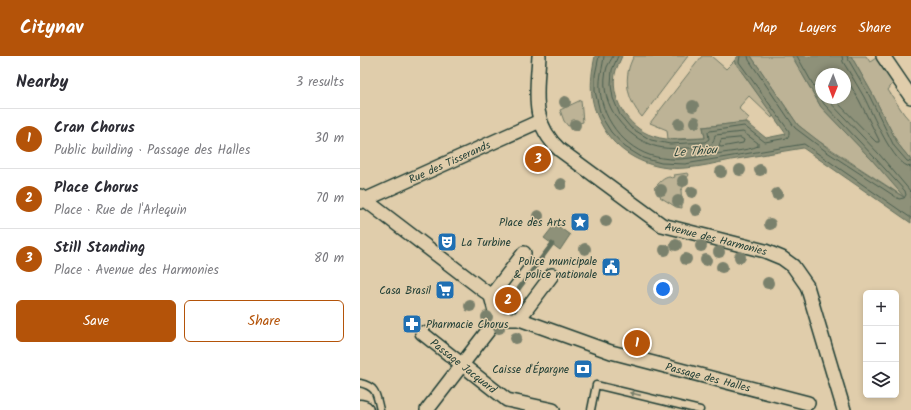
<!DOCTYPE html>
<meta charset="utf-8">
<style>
:root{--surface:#fff;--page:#f7f7f7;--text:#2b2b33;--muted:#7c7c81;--line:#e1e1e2;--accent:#b45309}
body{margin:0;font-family:Kalam,sans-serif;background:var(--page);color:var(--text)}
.controls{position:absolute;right:12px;bottom:12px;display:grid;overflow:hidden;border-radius:6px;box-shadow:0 2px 6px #0003}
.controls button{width:36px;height:36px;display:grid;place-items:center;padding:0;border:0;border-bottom:1px solid var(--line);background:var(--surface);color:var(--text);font:20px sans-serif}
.compass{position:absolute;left:455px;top:12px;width:36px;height:36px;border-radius:50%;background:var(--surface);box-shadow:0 2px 6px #0003;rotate:181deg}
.you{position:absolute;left:303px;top:233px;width:14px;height:14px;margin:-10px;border:3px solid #fff;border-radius:50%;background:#1a73e8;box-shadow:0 0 0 6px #1a73e833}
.badge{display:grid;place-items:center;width:26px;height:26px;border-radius:50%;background:var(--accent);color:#fff;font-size:13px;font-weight:700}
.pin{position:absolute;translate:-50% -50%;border:2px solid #fff;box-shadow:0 1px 4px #0006}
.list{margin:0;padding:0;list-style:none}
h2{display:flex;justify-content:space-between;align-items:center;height:52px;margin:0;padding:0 16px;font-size:17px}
h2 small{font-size:13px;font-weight:400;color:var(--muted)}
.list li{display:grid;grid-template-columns:26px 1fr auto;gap:12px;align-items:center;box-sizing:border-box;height:60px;padding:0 16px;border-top:1px solid var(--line)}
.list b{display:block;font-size:15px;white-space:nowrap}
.list p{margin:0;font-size:13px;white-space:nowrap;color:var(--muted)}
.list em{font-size:13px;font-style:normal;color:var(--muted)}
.actions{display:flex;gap:8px;padding:12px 16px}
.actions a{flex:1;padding:9px 0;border:1px solid var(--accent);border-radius:6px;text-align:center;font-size:14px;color:var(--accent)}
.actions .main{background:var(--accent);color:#fff}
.icon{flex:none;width:22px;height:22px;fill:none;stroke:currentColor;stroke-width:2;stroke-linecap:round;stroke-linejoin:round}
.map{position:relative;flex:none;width:551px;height:354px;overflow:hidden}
header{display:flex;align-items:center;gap:24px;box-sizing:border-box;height:56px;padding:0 20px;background:var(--accent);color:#fff}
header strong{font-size:19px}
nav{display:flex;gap:22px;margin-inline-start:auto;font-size:14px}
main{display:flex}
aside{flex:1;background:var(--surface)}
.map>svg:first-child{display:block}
.green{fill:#bdb396;stroke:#6e7865}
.water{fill:#8e9179;stroke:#626f5d;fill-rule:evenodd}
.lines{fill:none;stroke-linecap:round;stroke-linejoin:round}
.shore{stroke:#4b5f50;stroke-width:1}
.stream{stroke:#626f5d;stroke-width:4.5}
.lane-casing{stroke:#1f3d34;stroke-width:9}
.street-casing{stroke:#1f3d34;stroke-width:16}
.secondary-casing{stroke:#1f3d34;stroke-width:21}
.lane{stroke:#e0cdab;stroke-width:6}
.street{stroke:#e0cdab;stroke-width:13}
.secondary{stroke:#e0cdab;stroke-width:18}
.tree{fill:#7a816c}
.oneway{fill:#767e6a}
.labels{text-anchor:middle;stroke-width:3;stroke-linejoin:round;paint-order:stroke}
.street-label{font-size:11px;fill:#1f3d34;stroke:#e0cdab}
.poi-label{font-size:11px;fill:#1f3d34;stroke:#e0cdab;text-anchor:end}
.water-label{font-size:12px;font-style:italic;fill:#2a453b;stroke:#e0cdab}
</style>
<header>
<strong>Citynav</strong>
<nav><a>Map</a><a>Layers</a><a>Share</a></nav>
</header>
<main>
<aside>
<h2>Nearby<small>3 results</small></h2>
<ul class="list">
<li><span class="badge">1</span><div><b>Cran Chorus</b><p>Public building · Passage des Halles</p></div><em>30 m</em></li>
<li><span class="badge">2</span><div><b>Place Chorus</b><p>Place · Rue de l'Arlequin</p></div><em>70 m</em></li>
<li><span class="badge">3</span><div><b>Still Standing</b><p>Place · Avenue des Harmonies</p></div><em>80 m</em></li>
</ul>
<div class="actions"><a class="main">Save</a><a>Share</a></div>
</aside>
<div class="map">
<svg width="551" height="354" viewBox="0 0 551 354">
<rect width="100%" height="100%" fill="#e0cdab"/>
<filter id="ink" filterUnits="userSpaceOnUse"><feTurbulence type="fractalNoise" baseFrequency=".025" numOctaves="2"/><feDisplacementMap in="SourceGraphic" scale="8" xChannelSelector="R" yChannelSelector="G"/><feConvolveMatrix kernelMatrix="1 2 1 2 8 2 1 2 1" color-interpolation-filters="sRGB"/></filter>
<g filter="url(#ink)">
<!-- green -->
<g class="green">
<path d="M274 0H328L282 61C267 44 262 21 274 0Z"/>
<polygon points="342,0 351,0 366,13 374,5 413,59 412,62 389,40 380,50 379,53 389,62 386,66 343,71 345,82 308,83 307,74 290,67"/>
<polygon points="391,0 432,0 461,51 512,104 547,143 454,82 438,69"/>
<polygon points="491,0 506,0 510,6 516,2 533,27 528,34 544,58 551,66 551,104 538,88 512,37"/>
<polygon points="221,44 223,66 208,70 204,65 200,54"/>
<path d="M328 117 329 119 326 123 328 125 321 134 322 152 316 151 300 141 303 138 294 132C299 127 304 121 310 121L311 122 315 121 314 119Z"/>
</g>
<!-- water -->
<g class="water">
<path d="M235 0H262C260 5 258 9 256 14 248 41 268 72 293 80 310 86 328 83 345 82L343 71 386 66 406 82 426 78 374 5 378 0H391L438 69 469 93 545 142 512 104 461 51 432 0H491L512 37 538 88 551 104V167L443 92C419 96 395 100 371 104 356 107 341 111 325 112 294 115 261 101 244 73 229 48 229 28 235 0ZM461 18H485V42H461Z"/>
<polygon points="195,168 210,179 200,194 184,182"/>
</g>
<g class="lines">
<!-- shore -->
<g class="shore">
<polyline points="239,0 235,19 235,35 241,60 251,76 265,91 283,102 301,107 325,108 444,88 551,162"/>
<path d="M244 0C243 11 239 21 240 33 242 66 269 98 302 102 319 105 335 101 351 99 364 96 387 95 398 90V87L383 76 355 79C354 83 354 87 350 89 344 93 332 92 326 92 314 93 300 93 289 88 261 77 237 43 247 11 249 7 251 4 253 0"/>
<polyline points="258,0 252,14 251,29 253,42 260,59 271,72 291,84 310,88 345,86 349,83 348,76 350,75 384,70 405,86 427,82 429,79 429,75 379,6 380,0"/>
<polyline points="388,0 389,4 435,72 467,96 539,143 544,142 546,139 545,135 515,102 464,48 437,0"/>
<path d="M482 0 483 6C490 17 497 29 504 41 512 56 533 110 551 111"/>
<polyline points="487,0 488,3 509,39 534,90 547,105 551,106"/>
<polyline points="466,42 519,98 551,136"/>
<polyline points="473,42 516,86 519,86 519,84 499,44 485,20"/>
<polygon points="381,82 384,84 383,87 361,91 359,90 361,84"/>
</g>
<!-- stream -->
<polyline class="stream" points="148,247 192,188"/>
<defs>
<g id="lane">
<path d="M0 327C17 331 16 338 20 354"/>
<polyline points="231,354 236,329 340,354"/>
</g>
<g id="street">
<path id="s1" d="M179 0C177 36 170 67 200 94L302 169 405 195 422 202 433 210 447 230 484 354"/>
<polyline points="523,0 551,41"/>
<polyline points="0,140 131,240"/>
<path id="s2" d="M0 146 180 65"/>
<polyline points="137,263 131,240 164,197"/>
<polyline points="137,263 159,263 192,219"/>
<path id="s3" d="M159 263 251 296 448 347"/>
<path id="s4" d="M62 277 147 344 193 354"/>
<polyline points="67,354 137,263"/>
</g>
<polyline id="secondary" points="0,353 4,354"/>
</defs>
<!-- lane casing -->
<use href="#lane" class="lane-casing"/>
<!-- street casing -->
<use href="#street" class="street-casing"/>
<!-- secondary casing -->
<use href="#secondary" class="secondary-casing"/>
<!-- lane -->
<use href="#lane" class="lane"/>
<!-- street -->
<use href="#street" class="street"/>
<!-- secondary -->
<use href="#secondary" class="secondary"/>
</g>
<!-- trees -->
<g class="tree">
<circle cx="205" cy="46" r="6"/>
<circle cx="333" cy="50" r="6"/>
<circle cx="335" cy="66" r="6"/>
<circle cx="319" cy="68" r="6"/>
<circle cx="215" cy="69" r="6"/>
<circle cx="380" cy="114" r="6"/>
<circle cx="400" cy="114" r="6"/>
<circle cx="361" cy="116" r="6"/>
<circle cx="323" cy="125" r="6"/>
<circle cx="201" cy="128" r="6"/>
<circle cx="301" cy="134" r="6"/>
<circle cx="332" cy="136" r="6"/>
<circle cx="417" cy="138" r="6"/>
<circle cx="318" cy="145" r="6"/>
<circle cx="336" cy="154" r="6"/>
<circle cx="178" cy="160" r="6"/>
<circle cx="246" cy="165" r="6"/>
<circle cx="410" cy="168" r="6"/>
<circle cx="316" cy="189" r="6"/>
<circle cx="341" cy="190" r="6"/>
<circle cx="225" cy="193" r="6"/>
<circle cx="305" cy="194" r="6"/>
<circle cx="359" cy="196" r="6"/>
<circle cx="380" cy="201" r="6"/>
<circle cx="326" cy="203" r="6"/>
<circle cx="346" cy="204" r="6"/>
<circle cx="362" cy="211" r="6"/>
<circle cx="408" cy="227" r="6"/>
<circle cx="110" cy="250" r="6"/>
<circle cx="127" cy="261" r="6"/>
<circle cx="139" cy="272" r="6"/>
<circle cx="156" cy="282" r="6"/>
</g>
<!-- one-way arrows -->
<defs><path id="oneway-solid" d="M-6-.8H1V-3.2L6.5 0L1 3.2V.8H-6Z"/></defs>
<use class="oneway" href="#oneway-solid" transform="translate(275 338) rotate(-167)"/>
</g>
<!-- icons -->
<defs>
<symbol id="sight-square" viewBox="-11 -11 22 22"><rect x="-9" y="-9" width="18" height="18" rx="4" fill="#1f6fb2" stroke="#e0cdab"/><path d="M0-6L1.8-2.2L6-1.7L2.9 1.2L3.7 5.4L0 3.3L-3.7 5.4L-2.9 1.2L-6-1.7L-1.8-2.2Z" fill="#fff"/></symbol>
<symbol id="theatre-square" viewBox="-11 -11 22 22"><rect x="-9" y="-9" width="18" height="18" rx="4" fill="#1f6fb2" stroke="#e0cdab"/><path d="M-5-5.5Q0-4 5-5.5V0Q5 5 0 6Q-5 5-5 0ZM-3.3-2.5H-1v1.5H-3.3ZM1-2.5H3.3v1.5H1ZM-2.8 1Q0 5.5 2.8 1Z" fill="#fff"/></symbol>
<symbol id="civic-square" viewBox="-11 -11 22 22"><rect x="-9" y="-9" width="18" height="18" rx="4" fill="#1f6fb2" stroke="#e0cdab"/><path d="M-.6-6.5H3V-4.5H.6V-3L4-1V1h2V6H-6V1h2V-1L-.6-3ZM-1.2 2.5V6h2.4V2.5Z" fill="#fff"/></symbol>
<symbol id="supermarket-square" viewBox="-11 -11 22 22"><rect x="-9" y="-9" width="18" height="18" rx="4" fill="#1f6fb2" stroke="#e0cdab"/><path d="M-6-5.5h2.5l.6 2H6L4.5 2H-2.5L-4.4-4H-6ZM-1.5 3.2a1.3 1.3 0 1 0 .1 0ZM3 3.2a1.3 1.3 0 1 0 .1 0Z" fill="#fff"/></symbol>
<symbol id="pharmacy-square" viewBox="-11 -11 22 22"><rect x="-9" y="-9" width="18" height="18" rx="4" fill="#1f6fb2" stroke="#e0cdab"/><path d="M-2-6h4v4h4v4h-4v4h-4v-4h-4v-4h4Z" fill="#fff"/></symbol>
<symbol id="bank-square" viewBox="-11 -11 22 22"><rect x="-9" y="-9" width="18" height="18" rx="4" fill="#1f6fb2" stroke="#e0cdab"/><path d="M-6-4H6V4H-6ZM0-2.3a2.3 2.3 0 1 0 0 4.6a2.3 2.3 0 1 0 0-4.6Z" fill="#fff"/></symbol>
</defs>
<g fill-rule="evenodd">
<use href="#sight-square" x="209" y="155" width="22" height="22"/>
<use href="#theatre-square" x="76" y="175" width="22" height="22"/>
<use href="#civic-square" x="240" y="200" width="22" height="22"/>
<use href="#supermarket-square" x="74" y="223" width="22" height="22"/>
<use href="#pharmacy-square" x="41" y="257" width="22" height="22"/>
<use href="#bank-square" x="212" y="302" width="22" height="22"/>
</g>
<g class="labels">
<!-- street labels -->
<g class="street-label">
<text dy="4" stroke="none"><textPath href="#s2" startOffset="98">Rue des Tisserands</textPath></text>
<text dy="4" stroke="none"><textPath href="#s1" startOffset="283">Avenue des Harmonies</textPath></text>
<text dy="4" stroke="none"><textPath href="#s4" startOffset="53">Passage Jacquard</textPath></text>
<text dy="4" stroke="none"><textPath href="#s3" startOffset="198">Passage des Halles</textPath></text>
</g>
<!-- poi labels -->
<g class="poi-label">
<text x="206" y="170">Place des Arts</text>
<text x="101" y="190" text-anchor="start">La Turbine</text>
<text x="237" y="209">Police municipale<tspan x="237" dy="13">&amp; police nationale</tspan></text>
<text x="71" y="238">Casa Brasil</text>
<text x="66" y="272" text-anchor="start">Pharmacie Chorus</text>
<text x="209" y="317">Caisse d'Épargne</text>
</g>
<!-- water labels -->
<g class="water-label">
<text transform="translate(335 95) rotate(-4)" y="4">Le Thiou</text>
</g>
</g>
</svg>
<div class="controls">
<button>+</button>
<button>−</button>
<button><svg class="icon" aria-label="layers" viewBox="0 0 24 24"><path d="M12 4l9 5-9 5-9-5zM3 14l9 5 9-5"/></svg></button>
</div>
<svg class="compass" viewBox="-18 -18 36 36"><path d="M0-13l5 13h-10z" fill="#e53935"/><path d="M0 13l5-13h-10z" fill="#7c7c81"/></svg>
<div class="you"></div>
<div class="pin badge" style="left:277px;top:287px">1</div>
<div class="pin badge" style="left:148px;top:244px">2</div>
<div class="pin badge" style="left:178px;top:103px">3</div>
</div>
</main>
